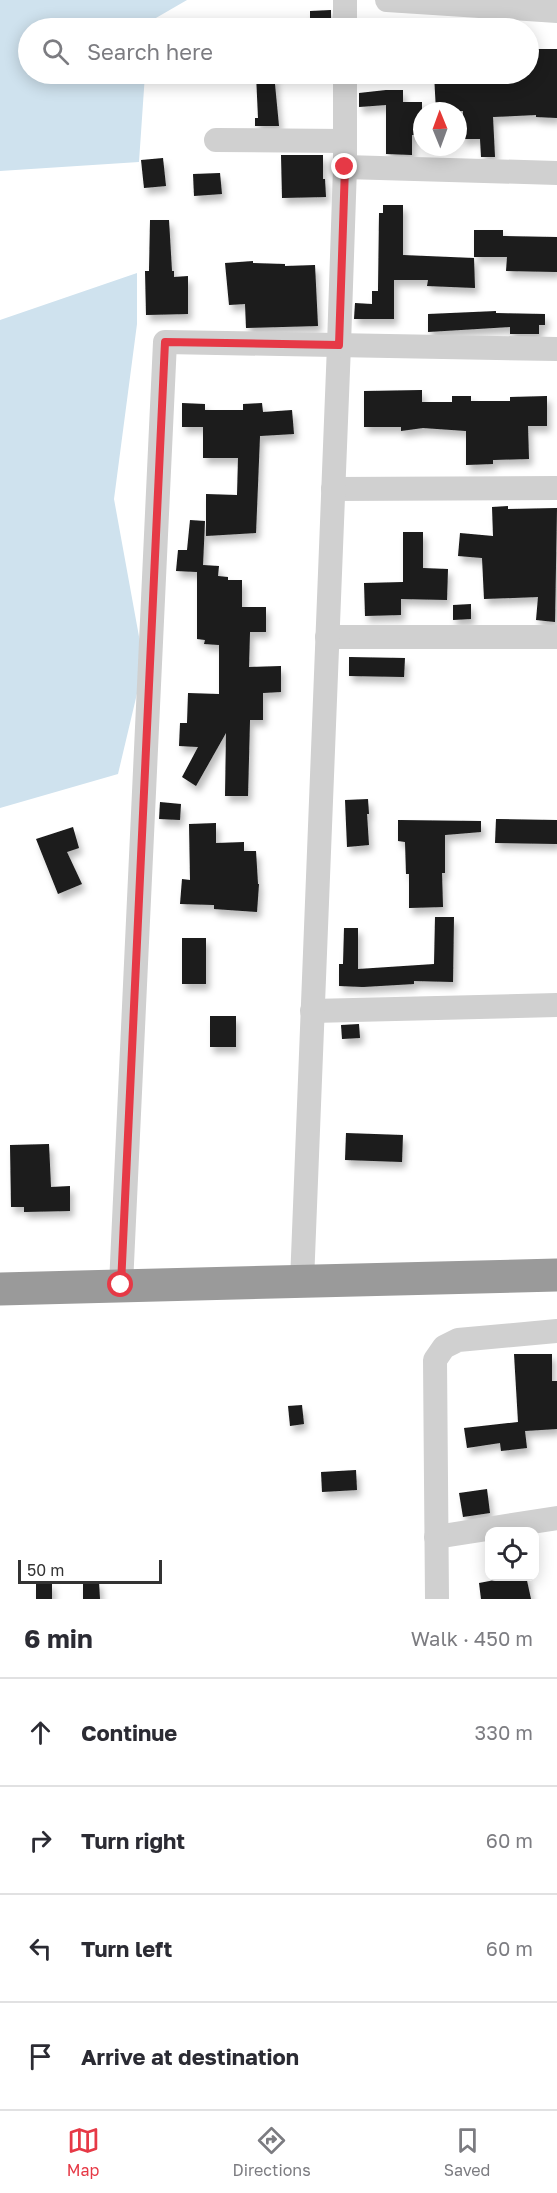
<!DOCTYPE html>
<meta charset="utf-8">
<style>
:root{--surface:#fff;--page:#f2f2f3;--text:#2b2b33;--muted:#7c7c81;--line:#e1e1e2;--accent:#e63946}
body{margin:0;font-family:"Golos Text",sans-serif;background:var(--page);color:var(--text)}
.controls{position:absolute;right:18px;bottom:18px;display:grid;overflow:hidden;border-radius:12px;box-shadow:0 3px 15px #0003}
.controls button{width:54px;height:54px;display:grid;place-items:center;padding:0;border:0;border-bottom:2px solid var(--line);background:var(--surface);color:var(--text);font:30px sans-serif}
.compass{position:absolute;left:413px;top:102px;width:54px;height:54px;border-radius:50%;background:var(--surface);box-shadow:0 3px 15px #0003;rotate:359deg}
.scale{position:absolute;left:18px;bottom:15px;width:144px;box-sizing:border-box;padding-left:6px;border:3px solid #333;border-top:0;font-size:16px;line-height:21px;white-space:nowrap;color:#333;-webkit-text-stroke:4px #fff;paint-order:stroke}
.stop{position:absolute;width:18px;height:18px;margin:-14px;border:4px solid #e63946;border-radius:50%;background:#fff}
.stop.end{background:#e63946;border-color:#fff;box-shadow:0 2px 6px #0008}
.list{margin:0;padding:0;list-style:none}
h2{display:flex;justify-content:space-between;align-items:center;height:78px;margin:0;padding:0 24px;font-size:26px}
h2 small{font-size:20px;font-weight:400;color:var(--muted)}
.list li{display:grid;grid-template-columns:39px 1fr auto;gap:18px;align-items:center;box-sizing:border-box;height:108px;padding:0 24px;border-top:2px solid var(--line)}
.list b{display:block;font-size:22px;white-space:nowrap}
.list em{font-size:20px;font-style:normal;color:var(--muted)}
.icon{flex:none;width:33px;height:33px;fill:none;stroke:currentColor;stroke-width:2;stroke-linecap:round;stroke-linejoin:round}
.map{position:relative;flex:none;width:557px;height:1599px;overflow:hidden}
.search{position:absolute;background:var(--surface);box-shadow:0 3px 15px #0003;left:18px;right:18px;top:18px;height:66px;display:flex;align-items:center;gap:15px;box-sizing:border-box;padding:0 21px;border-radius:33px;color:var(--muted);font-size:22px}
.sheet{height:510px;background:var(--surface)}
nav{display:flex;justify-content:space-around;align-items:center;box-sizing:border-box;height:84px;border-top:2px solid var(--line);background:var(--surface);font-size:16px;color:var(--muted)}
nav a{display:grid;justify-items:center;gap:3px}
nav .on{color:var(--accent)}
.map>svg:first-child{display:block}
.water{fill:#cfe2ee}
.building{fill:#1a1a1a;filter:url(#shadow)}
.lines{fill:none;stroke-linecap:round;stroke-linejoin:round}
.minor{stroke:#d0d0d0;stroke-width:24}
.highway{stroke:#9a9a9a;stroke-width:33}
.route{stroke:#e63946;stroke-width:8}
</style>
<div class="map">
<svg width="557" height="1599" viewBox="0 0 557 1599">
<defs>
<filter id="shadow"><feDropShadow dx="3.5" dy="6" stdDeviation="3" flood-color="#0004"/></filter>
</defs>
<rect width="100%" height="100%" fill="#fff"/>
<!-- water -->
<g class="water">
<polygon points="0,0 187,0 149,22 148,28 28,28 28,74 145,74 139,162 0,171"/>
<polygon points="137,273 137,324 114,499 144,664 118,774 0,808 0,320"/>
</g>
<!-- building -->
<g class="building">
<polygon points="331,10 331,28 310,28 310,11"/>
<polygon points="528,49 557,49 557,118 536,117 536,115 493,117 495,157 481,157 480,139 462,139 463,111 436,111 434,74 528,74"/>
<polygon points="256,74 274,74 279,126 255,126 255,118 258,118"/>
<polygon points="386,90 403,90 403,102 422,102 422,135 412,135 412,155 386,154 386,105 359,107 359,93"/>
<polygon points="281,155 323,155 323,179 325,179 326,197 282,198"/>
<polygon points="163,158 166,186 144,188 141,160"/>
<polygon points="220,173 222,194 194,196 193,174"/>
<polygon points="383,205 403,205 403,255 474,258 475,288 427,286 428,280 394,280 394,319 354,319 355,303 372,304 372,291 378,291 379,213 383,213"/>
<polygon points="150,220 169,220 172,271 174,271 174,277 188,276 188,314 146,315 145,271 149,271"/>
<polygon points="474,230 503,230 503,236 557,237 557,272 506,271 507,257 474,257"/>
<polygon points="253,261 253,263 285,264 285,266 315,265 318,326 246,328 245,304 229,305 225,263"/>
<polygon points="496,311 496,313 545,314 545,325 539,325 539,334 510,334 510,327 428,332 428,314"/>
<polygon points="422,390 422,402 452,402 452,396 471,396 471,401 510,401 510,397 547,396 547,426 528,426 529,459 493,460 493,464 466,465 466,431 423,428 401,431 401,427 364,427 364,391"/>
<polygon points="182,403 205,404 205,410 243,410 243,404 262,403 263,412 292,410 294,434 260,436 256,533 206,536 206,494 237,495 238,458 203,458 203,427 182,427"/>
<polygon points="508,506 508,509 557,508 555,622 536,620 538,597 484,599 482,558 458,556 460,533 493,536 492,507"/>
<polygon points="190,520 205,521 203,565 219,566 218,576 228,577 228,580 242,580 242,607 266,607 266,632 250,632 249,667 281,666 281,692 263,693 263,720 250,720 248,796 225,796 226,733 196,786 182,777 198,747 179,746 180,723 187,723 188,693 219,694 219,645 204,644 205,640 197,639 197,572 176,571 178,550 187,550"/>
<polygon points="403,532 423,532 423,568 448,569 447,600 401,599 401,615 365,616 364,583 403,582"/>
<polygon points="471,604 471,619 453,620 453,605"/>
<polygon points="349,657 405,658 404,677 349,676"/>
<polygon points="368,799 369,814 367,814 369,845 347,847 345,800"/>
<polygon points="160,802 181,804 180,820 159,819"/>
<polygon points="496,819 557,820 557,844 495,843"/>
<polygon points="398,820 481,821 481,832 445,835 445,873 442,873 443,907 409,908 409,874 406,874 405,842 398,841"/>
<polygon points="216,823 216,843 244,842 244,851 256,851 258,884 259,884 257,912 214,909 214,905 180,904 182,879 190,880 189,824"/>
<polygon points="73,827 79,848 67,852 82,884 58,894 36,839"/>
<polygon points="435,917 454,917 453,982 414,981 414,984 363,987 339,986 339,964 343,964 344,928 358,928 358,969 434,964"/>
<rect x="182" y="938" width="24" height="46"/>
<rect x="210" y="1016" width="26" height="31"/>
<polygon points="359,1024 360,1038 342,1039 341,1025"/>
<polygon points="346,1133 403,1135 402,1162 345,1160"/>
<polygon points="49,1144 51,1187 70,1186 70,1211 24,1212 24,1207 11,1207 10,1145"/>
<polygon points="514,1354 552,1354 552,1381 557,1381 557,1429 525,1431 527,1448 501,1451 500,1443 467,1448 464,1428 518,1422"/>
<polygon points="302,1405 304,1424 290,1426 288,1406"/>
<polygon points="356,1470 357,1490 322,1492 321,1472"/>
<polygon points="487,1489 490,1513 463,1517 459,1493"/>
<polygon points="516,1576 526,1576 531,1599 481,1599 479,1583"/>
<polygon points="83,1582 99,1582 100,1599 83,1599"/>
<rect x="36" y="1583" width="16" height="16"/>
</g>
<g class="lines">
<!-- minor -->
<g class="minor">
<polyline points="387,0 557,11"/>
<polyline points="345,28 345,0"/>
<polyline points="216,140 345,141"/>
<polyline points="345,167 557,173"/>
<polyline points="333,489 557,488"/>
<polyline points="327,637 557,637"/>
<polyline points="312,1011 557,1005"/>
<polyline points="302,1282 339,345 345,167 345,74"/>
<polyline points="121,1285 165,342 557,349"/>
<polyline points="436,1537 557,1518"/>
<polyline points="437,1599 435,1360 444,1347 458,1340 557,1331"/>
</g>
<!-- highway -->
<polyline class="highway" points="0,1289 557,1275"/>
</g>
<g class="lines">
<!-- route -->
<polyline class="route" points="121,1285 165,342 339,345 345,167"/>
</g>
</svg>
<div class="controls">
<button><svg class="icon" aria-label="locate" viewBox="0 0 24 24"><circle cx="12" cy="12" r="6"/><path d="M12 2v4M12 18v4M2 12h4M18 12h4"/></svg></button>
</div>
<svg class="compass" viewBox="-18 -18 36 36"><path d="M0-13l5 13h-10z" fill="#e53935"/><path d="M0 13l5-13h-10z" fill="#7c7c81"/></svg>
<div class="scale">50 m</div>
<div class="stop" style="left:121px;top:1285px"></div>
<div class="stop end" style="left:345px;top:167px"></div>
<div class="search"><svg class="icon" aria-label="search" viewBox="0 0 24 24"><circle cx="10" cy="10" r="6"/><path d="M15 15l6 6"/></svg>Search here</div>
</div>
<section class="sheet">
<h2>6 min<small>Walk · 450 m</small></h2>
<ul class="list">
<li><svg class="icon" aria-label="ahead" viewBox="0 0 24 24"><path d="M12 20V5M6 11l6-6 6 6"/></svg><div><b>Continue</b></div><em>330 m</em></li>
<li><svg class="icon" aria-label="right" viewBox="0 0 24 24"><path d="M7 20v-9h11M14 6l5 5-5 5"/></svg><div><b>Turn right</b></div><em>60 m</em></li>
<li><svg class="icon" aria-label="left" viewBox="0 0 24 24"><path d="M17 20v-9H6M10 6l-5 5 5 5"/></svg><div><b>Turn left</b></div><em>60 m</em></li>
<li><svg class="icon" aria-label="arrive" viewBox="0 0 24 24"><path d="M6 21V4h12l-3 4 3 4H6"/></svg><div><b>Arrive at destination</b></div></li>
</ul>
</section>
<nav>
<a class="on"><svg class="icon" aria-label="map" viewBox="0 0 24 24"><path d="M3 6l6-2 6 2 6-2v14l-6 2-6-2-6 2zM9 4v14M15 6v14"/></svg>Map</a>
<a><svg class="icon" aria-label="directions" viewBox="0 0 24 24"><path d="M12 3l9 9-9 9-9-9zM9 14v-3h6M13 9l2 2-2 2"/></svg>Directions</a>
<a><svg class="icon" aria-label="saved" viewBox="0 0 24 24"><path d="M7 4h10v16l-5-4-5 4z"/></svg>Saved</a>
</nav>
